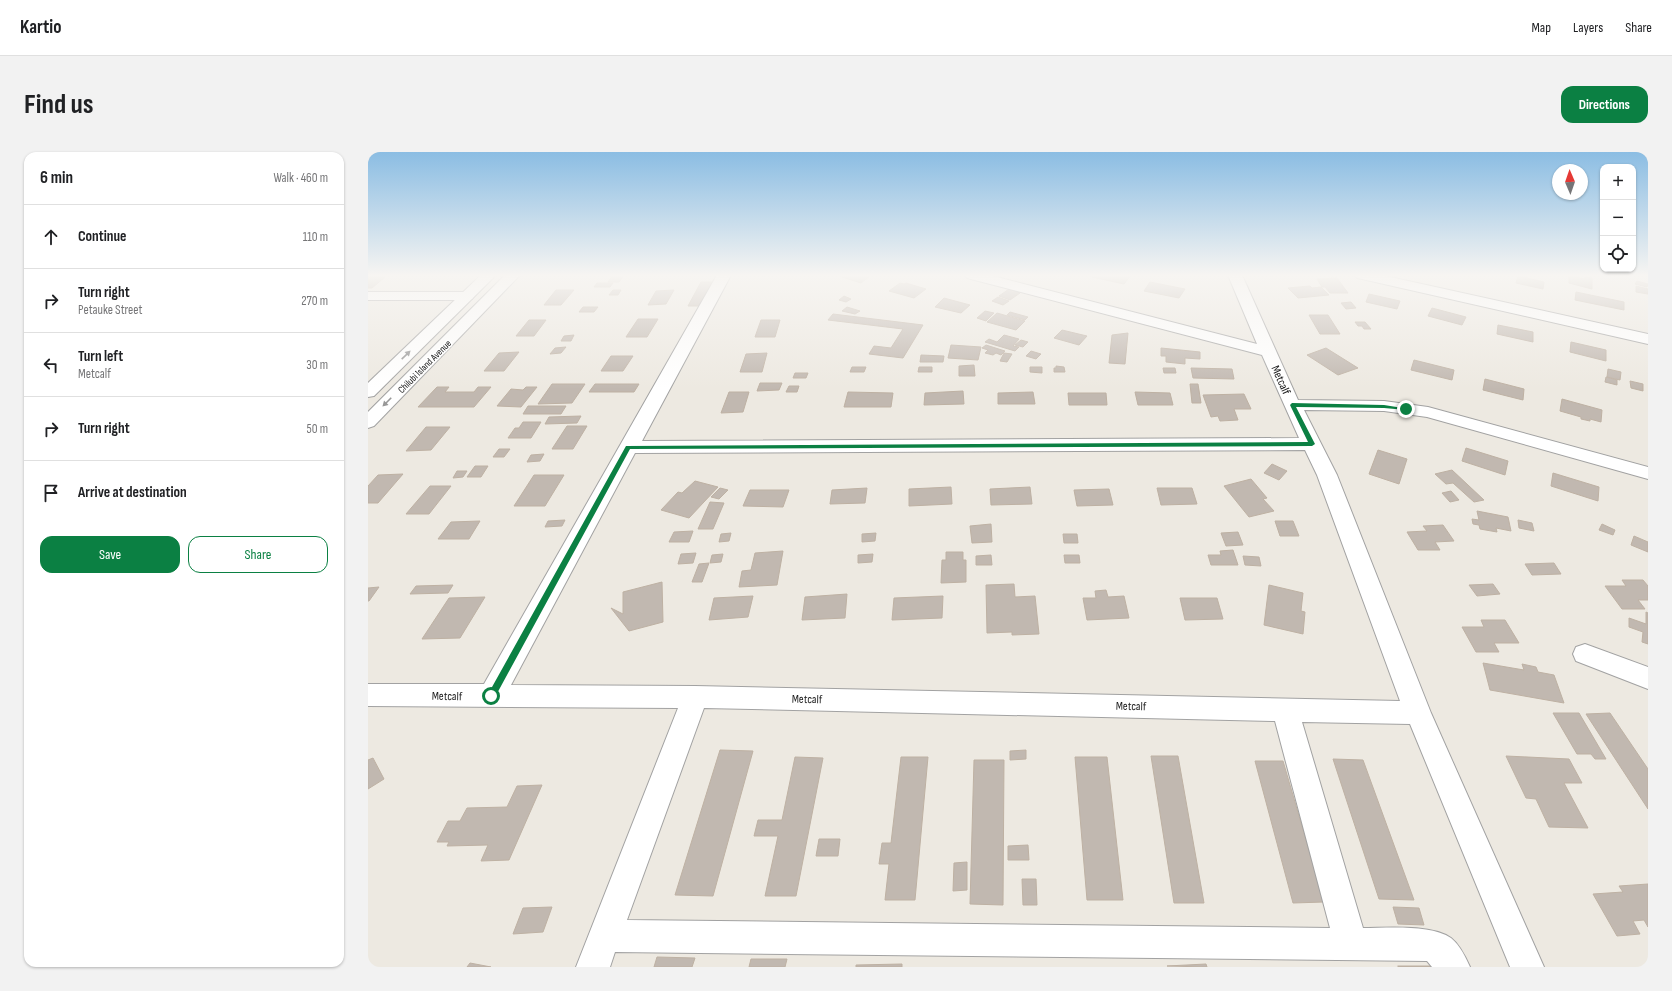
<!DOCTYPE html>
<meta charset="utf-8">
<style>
:root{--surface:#fff;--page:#f2f2f2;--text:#202124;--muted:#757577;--line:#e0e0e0;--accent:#0b8043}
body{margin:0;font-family:"Sofia Sans Condensed",sans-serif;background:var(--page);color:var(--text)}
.controls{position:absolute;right:12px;top:12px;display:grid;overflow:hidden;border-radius:8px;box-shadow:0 1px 3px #0004}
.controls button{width:36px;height:36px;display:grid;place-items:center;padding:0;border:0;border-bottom:1px solid var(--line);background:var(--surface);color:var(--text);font:20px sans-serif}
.compass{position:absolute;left:1184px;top:12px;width:36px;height:36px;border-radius:50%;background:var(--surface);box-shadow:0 1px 3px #0004;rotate:358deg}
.stop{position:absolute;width:12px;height:12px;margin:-9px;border:3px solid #0b8043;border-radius:50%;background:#fff}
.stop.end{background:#0b8043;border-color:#fff;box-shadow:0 1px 4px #0008}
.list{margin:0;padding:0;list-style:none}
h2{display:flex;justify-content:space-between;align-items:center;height:52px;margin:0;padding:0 16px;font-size:17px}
h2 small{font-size:13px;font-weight:400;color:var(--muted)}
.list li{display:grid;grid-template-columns:26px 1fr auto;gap:12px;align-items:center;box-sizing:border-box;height:64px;padding:0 16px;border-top:1px solid var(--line)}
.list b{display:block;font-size:15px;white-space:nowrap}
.list p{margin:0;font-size:13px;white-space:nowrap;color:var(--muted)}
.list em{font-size:13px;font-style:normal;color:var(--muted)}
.actions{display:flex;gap:8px;padding:12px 16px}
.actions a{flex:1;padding:9px 0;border:1px solid var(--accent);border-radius:12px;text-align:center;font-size:14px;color:var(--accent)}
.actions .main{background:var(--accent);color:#fff}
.icon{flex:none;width:22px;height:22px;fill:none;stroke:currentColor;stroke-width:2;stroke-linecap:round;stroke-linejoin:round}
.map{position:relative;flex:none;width:1280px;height:815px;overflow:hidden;border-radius:12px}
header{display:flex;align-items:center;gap:24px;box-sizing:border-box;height:56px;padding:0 20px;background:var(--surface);border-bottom:1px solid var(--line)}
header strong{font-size:19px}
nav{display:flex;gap:22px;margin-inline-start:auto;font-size:14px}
.intro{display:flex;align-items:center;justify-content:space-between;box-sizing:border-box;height:96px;padding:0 24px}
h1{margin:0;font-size:28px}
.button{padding:10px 18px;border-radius:12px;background:var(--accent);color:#fff;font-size:14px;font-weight:700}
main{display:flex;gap:24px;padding:0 24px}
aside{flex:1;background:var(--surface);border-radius:12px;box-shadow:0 1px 3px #0004}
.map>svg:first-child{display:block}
.building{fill:#c1b8b0;stroke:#beb1a3}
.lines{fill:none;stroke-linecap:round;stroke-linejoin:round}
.minor-casing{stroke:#a2a2a2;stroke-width:2}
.tertiary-casing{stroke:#a2a2a2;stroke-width:2}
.minor{fill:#fff;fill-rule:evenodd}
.tertiary{fill:#fff;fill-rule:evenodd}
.oneway{fill:#989898}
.route{fill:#0b8043}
.labels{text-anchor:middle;stroke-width:3;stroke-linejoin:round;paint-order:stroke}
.far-street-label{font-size:10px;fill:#1b1b1b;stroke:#fff}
.street-label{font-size:12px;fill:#1b1b1b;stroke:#fff}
</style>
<header>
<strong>Kartio</strong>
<nav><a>Map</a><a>Layers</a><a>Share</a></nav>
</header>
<div class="intro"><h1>Find us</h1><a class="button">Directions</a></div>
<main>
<aside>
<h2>6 min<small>Walk · 460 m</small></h2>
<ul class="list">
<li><svg class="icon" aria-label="ahead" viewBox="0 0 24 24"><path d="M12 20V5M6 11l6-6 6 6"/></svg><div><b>Continue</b></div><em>110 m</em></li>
<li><svg class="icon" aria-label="right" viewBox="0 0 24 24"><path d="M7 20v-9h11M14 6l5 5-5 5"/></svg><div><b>Turn right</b><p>Petauke Street</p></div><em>270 m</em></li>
<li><svg class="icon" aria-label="left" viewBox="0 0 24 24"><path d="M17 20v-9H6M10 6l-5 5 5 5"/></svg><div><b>Turn left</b><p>Metcalf</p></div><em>30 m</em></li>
<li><svg class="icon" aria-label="right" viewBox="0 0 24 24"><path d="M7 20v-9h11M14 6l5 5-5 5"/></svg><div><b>Turn right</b></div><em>50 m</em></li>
<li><svg class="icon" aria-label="arrive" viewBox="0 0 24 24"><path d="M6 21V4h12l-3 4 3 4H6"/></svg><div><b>Arrive at destination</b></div></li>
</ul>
<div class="actions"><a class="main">Save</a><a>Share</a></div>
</aside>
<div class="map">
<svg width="1280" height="815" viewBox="0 0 1280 815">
<rect width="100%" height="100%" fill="#ede9e1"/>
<!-- building -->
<g class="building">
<polygon points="245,123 256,123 251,130 240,130"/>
<polygon points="477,123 503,123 493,131 474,125"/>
<polygon points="726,123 763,123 756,132 724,125"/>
<polygon points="1150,124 1176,130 1175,137 1148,131"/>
<polygon points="1201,124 1217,127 1217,125 1224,126 1224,137 1201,131"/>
<polygon points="0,125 17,125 4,136 0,136"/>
<polygon points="969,126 980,141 962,141 957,135 954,135 949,127"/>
<polygon points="1269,129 1280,132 1279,135 1267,132"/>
<polygon points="333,130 344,130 331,154 320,154"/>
<polygon points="782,130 817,137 811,146 776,139"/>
<polygon points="229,131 245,131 242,135 226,135"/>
<polygon points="532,131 536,132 538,131 558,137 546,146 521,139"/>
<polygon points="942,134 944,136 953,135 961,143 930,146 920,136"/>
<polygon points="1268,134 1280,137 1280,142 1268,140"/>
<polygon points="641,137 652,141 642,148 631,144"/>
<polygon points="188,138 206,138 193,153 176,153"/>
<polygon points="245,138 253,138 250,143 241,143"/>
<polygon points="306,138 298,152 280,153 288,139"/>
<polygon points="1208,140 1256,150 1256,158 1207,148"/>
<polygon points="1001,142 1032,149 1029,157 998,150"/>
<polygon points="476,144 483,147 478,150 471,148"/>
<polygon points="630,145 641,149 635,153 624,149"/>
<polygon points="576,146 602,153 593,161 567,155"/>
<polygon points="983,150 988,156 978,157 973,151"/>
<polygon points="215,155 230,155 226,160 211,160"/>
<polygon points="479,155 492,159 487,162 474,159"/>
<polygon points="1064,156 1098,165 1094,173 1060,164"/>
<polygon points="617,159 626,161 618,169 609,166"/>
<polygon points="642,160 660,165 657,168 639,163"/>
<polygon points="629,161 657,169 648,178 619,170"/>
<polygon points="465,162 555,173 535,206 501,202 506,194 523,196 535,177 460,168"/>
<polygon points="941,163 960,163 972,182 952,182"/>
<polygon points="270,167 290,167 279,185 258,185"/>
<polygon points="161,168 178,168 166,184 148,184"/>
<polygon points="393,168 412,168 407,185 387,185"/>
<polygon points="987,170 997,170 1003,177 996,177 994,174 990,174"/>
<polygon points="1130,173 1165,180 1165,190 1129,182"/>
<polygon points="694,178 719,184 711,193 686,186"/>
<polygon points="760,181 757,212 741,211 744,183"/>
<polygon points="206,183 203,189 193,189 196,184"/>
<polygon points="636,183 651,187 645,194 651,195 647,199 617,190 621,187 629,190"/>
<polygon points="653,188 660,190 655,195 647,193"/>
<polygon points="1203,190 1238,198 1238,209 1202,200"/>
<polygon points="583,193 613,195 610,208 580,206"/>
<polygon points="618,193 637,199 633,203 628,201 625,203 617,201 620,198 614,196"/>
<polygon points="198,195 193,201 182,202 187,196"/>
<polygon points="793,196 832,200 832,207 817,206 817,212 798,210 798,204 793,204"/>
<polygon points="958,196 990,216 970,223 939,203"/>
<polygon points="663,199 673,202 668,207 658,204"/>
<polygon points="151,200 136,219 116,219 131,201"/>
<polygon points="399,201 394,220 372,220 378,202"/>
<polygon points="636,201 644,202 639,210 632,209"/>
<polygon points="553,203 576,204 575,210 552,210"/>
<polygon points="243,204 265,204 255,219 233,219"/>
<polygon points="1046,208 1086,218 1084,228 1043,218"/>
<polygon points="606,213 607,224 591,224 591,214"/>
<polygon points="688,214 696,215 697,220 686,220 686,216 688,216"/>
<polygon points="484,215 498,215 496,220 482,220"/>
<polygon points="551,215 564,215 564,220 550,220"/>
<polygon points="662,215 674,215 674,221 662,220"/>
<polygon points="795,216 807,216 808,221 796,221"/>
<polygon points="823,216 864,217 866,227 825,226"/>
<polygon points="1240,217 1253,220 1252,228 1239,225"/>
<polygon points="427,221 440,221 438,226 425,226"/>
<polygon points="1238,225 1249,228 1249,233 1237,230"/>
<polygon points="1117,227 1156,237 1155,248 1115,238"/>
<polygon points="1262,229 1275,232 1275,239 1263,236"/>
<polygon points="392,231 414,231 411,238 389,239"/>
<polygon points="184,232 217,232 204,251 170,252"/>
<polygon points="227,232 271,232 266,240 221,240"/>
<polygon points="822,232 830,232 833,251 824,251"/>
<polygon points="421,234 431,234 429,240 418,240"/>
<polygon points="69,235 81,235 77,240 106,240 110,235 123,235 106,255 50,255"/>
<polygon points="158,235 169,235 153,255 129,254 143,237 155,238"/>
<polygon points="595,239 596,252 556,253 557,241"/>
<polygon points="361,240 381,240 375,260 353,261"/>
<polygon points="480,240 525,241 523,255 476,255"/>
<polygon points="665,240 667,252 630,252 630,241"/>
<polygon points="767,240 802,241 805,253 770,253"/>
<polygon points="700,241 738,241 739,253 701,253"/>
<polygon points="876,242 883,257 866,257 870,268 852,269 850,264 843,265 835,243"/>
<polygon points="1194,247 1234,258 1233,270 1222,267 1222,269 1213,267 1213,265 1192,259"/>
<polygon points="160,254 198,254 193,262 155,262"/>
<polygon points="213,264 209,271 177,272 181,265"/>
<polygon points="155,270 173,270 163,286 140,286 147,276 151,276"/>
<polygon points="199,274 219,274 205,297 184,297"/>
<polygon points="58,275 82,275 63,298 38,299"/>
<polygon points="1098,296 1140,309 1137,323 1094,309"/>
<polygon points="131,297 142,297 136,305 125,305"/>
<polygon points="1010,298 1039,307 1031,332 1001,322"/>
<polygon points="176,302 172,309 159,310 163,303"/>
<polygon points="904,312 919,319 911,328 896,321"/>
<polygon points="107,314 120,314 113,325 99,325"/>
<polygon points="1084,318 1116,348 1106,350 1085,331 1078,332 1067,322"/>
<polygon points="89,319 99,319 95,325 85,326"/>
<polygon points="1185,321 1231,335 1230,349 1183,334"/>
<polygon points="35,322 10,351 0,351 0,334 10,323"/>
<polygon points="166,323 196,323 177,354 146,354"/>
<polygon points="883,327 899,346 895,347 906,359 881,365 856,334"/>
<polygon points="327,329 350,335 321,366 293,358 310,340 314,341"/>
<polygon points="62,334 83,334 61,362 38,362"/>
<polygon points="583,335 584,352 541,354 541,337"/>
<polygon points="662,335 664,352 623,353 622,337"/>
<polygon points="352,336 360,338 351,347 343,345"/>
<polygon points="499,336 497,351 462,352 464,338"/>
<polygon points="789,336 824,336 829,352 793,353"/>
<polygon points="741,337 745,353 709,354 706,338"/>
<polygon points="382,338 421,338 415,355 375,354"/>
<polygon points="1083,339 1091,348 1082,350 1074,341"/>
<polygon points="342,350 356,351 345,377 330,377"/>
<polygon points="1109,359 1140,365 1143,379 1128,376 1129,380 1112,377 1111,373 1105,372 1104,367 1111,368"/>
<polygon points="197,368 194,374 177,375 180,369"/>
<polygon points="1150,368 1164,371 1166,379 1151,376"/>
<polygon points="112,369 101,387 70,387 83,370"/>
<polygon points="907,369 925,369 931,384 912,384"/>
<polygon points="623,372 624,390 604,391 602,374"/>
<polygon points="1234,372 1247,378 1245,383 1231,378"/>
<polygon points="1075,373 1086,389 1067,390 1072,398 1050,398 1039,380 1059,379 1055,374"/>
<polygon points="325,379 321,390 301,390 306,380"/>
<polygon points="870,380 875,393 858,394 853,381"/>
<polygon points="363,381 361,389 351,390 353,382"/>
<polygon points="508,381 507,389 494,390 494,382"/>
<polygon points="695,382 709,382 710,391 696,391"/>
<polygon points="1266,384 1280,390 1280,400 1263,393"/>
<polygon points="865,398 870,413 843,413 840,403 853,403 852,399"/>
<polygon points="415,399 409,433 371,435 374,419 383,418 387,401"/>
<polygon points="578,400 595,400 595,408 598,408 598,430 573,431 574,408 578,408"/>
<polygon points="328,401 325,411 310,412 313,402"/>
<polygon points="355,402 353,410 342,411 344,403"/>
<polygon points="505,402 504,410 490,411 490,403"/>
<polygon points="623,403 624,413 608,413 608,404"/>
<polygon points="696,403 711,403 712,411 697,411"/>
<polygon points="875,404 891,405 893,414 877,413"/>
<polygon points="341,411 334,430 324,430 331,412"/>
<polygon points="1186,411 1193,422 1164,423 1157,412"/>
<polygon points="1254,428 1275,428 1280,434 1280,448 1270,448 1277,457 1254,457 1237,434 1258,434"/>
<polygon points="294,430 295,470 261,479 243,456 255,462 255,440"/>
<polygon points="646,432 647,445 667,444 671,482 644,483 644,480 619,481 618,433"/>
<polygon points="1125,432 1132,442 1109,444 1101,433"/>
<polygon points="85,433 80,441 42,442 48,434"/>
<polygon points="901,433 935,441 933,459 937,460 935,482 896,473"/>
<polygon points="11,435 1,449 0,449 0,436"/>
<polygon points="738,438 740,445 756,444 761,466 719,468 715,446 728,446 727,439"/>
<polygon points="479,442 477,466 434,468 437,445"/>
<polygon points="385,444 380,465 341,468 346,446"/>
<polygon points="575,444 574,466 524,468 526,446"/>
<polygon points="117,445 92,486 54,487 81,446"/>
<polygon points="812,446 849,446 855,467 817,468"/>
<polygon points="1278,460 1280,461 1280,492 1274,490 1275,480 1261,475 1261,466 1278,472"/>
<polygon points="1113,468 1137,468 1151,491 1126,491 1131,500 1108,500 1094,475 1116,475"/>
<polygon points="1115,511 1156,518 1154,512 1168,515 1170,520 1186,523 1196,551 1122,538"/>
<polygon points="1185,561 1211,561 1238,607 1227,607 1223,602 1209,602"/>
<polygon points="1242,561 1280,617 1280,657 1218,562"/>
<polygon points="352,598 385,599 345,744 307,743"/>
<polygon points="658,598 658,607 642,608 642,599"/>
<polygon points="783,604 810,604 836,751 806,751"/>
<polygon points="1138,604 1201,607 1214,631 1196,631 1220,676 1181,675 1168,647 1158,646"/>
<polygon points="427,605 455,606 428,744 397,744 410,684 386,684 390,668 414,668"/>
<polygon points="533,605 560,605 547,748 517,748 521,712 511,712 514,691 523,691"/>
<polygon points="707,605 739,605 755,748 719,748"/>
<polygon points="5,606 16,627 0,637 0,608"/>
<polygon points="965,607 995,608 1046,748 1011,747"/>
<polygon points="606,608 636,608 635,753 602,752"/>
<polygon points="887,609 915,609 956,750 925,751"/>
<polygon points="174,633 141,708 113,709 120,693 79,694 81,690 69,690 80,669 92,669 99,656 139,655 149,634"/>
<polygon points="451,687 472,687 470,704 448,704"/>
<polygon points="660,693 661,708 640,708 640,694"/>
<polygon points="599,710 599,738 585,739 586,711"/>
<polygon points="654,727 668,727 669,753 655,753"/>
<polygon points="1280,732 1280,775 1276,768 1265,769 1272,782 1249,784 1225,742 1255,740 1251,734"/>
<polygon points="184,755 175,780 145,782 155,756"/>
<polygon points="1025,755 1051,756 1056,773 1030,772"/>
<polygon points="289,805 327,806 324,815 286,815"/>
<polygon points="383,807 419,807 417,815 381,815"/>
<polygon points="102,811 123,815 99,815"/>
<polygon points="534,812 534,815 488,815 488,813"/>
<polygon points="838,812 839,815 799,814"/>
<rect x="1030" y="814" width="40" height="1"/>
</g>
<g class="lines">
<defs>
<g id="minor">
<path d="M349 123H363L274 289 931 286 894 203 599 126 597 123H621L889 192 860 123H874L930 248 1016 249 1060 255 1280 315V327L1059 265 1016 259 936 258 969 323 1063 561 1176 815H1142L1042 572 934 570 995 776C1019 776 1063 772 1083 786 1092 793 1098 806 1102 815H1064L1059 809 247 800 242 815H208L310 556 0 554V532H116ZM937 298 949 323 1032 549 327 534 143 533 267 301ZM336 556 907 569 962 776 259 768Z"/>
<polygon points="987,123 1013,123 1280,182 1280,192 994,127 989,126"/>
<polygon points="0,140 99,140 104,141 106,144 104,147 99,148 0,148"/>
<polygon points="1217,492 1280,515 1280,537 1208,509 1205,502 1208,495"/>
</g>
<g id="tertiary">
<polygon points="113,123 128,123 6,244 0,245 0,231"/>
<polygon points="137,123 152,123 6,274 0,276 0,260"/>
</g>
</defs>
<!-- minor casing -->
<use href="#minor" class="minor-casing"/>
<!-- tertiary casing -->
<use href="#tertiary" class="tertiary-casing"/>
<!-- minor -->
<use href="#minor" class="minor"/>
<!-- tertiary -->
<use href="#tertiary" class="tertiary"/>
</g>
<!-- one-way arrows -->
<defs><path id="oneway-solid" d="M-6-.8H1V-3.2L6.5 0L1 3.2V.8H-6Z"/></defs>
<g class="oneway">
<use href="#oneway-solid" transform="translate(38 203) rotate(-44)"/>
<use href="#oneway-solid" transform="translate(19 250) rotate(135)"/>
</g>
<!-- sky -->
<linearGradient id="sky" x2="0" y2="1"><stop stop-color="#8bbde3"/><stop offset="0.52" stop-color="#f7f5f2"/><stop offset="1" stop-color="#f7f5f2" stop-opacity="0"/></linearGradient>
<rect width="1280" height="237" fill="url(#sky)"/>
<!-- route -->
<polygon class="route" points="924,251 1016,253 1041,257 1038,258 1016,256 928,255 947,292 944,294 262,297 126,547 120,547 119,544 258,294 940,290 922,253"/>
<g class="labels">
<!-- far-street labels -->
<g class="far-street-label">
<text transform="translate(56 214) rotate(-45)" y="4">Chilubi Island Avenue</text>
</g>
<!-- street labels -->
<g class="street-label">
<text transform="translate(913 228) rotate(66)" y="4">Metcalf</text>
<text transform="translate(79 544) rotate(1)" y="4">Metcalf</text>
<text transform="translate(439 547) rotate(1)" y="4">Metcalf</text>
<text transform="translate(763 554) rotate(1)" y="4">Metcalf</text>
</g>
</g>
</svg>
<div class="controls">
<button>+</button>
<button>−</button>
<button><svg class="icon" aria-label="locate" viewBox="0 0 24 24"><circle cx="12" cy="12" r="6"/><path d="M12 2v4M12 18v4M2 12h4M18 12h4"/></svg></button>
</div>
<svg class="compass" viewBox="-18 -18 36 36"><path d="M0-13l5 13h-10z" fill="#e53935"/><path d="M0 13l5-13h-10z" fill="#757577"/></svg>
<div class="stop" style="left:123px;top:544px"></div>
<div class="stop end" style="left:1038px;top:257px"></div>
</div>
</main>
